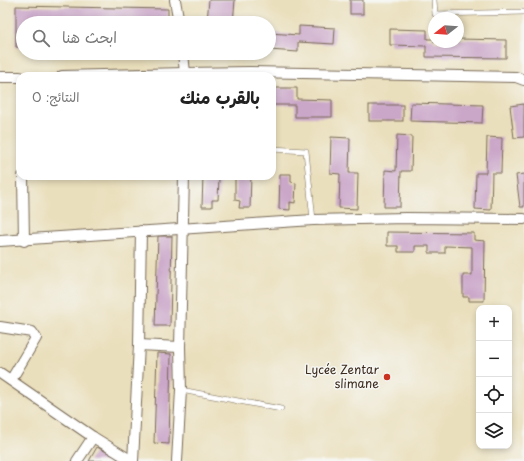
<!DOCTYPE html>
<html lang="ar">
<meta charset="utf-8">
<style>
:root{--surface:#fff;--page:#f6f6f6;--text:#222;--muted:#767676;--line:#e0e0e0}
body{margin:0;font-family:"Playpen Sans","Playpen Sans Arabic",sans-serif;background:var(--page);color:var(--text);direction:rtl}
.controls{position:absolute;right:12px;bottom:12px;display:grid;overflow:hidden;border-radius:8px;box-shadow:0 2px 6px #0003}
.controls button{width:36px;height:36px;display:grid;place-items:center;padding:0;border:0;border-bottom:1px solid var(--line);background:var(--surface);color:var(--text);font:20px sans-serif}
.compass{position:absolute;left:428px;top:12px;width:36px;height:36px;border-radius:50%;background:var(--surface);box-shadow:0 2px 6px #0003;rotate:253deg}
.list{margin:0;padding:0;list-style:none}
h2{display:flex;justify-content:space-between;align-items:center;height:52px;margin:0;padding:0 16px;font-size:17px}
h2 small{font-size:13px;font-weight:400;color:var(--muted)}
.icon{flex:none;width:22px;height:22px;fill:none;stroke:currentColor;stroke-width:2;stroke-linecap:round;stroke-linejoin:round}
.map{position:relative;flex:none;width:524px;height:461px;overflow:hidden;direction:ltr}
.search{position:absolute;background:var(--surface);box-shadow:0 2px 6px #0003;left:16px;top:16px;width:260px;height:44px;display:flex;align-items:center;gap:10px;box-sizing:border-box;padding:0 14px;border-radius:22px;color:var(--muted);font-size:15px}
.panel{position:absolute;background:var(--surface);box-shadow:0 2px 6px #0003;left:16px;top:72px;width:260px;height:108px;border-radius:12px;direction:rtl}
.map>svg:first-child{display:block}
.building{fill:#caa6c9}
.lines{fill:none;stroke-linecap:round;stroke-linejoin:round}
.service-casing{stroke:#786955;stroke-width:6}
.minor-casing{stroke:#786955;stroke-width:12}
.service{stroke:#fff;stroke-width:5}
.minor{stroke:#fff;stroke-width:10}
.poi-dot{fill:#c8321e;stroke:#f6f6f2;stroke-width:1.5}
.labels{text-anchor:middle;stroke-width:3;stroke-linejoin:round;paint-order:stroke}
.poi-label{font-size:12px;fill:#3b2a1e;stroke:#f6f6f2;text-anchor:end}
</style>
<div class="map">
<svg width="524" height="461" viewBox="0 0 524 461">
<rect width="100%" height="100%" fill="#f6f6f2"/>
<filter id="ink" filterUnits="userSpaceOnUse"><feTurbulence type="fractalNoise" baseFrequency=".025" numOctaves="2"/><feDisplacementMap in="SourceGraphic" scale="8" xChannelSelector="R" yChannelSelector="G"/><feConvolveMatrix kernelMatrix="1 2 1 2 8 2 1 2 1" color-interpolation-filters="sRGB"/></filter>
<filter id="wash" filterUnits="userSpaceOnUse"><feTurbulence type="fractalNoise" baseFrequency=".012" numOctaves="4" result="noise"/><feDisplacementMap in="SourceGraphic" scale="16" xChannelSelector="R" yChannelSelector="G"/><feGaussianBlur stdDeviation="0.9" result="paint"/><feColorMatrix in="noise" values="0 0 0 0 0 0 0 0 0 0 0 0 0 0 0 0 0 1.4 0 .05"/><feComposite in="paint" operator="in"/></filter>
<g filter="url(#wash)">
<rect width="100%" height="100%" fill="#eadfbc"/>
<g id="blocks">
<!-- building -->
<g class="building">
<polygon points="209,0 235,0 233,23 196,23 194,20 207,21"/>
<rect x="350" y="0" width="13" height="14"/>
<polygon points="16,6 168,9 168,23 23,23 23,47 16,47"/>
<polygon points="299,26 335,28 334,44 298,42 298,52 269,50 269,33 299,35"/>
<polygon points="390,29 427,30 427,39 434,39 434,42 458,42 458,39 506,40 506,58 426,57 426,46 390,45"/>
<polygon points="272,88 297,88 297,99 332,100 332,117 295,117 295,105 272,105"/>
<polygon points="411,103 483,105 482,123 410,121"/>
<polygon points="524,104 524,137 514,138 510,106"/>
<rect x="369" y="105" width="34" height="16"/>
<polygon points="397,135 412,136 411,171 401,171 400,207 384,207 385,170 396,171"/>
<polygon points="331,137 350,138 349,173 358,173 357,209 339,208 340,174 330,173"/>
<polygon points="487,137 502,138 501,173 492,173 491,210 475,209 476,173 486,173"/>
<polygon points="280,174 291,174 291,182 296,183 295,203 290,202 290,210 279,209"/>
<polygon points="524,174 524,207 520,207 516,175"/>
<polygon points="203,176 219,178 218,200 212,200 212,207 202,207"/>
<polygon points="240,176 251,176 250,208 239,208 240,201 235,200 235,178 240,178"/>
<polygon points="387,232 474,233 474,240 485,241 484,301 469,301 469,297 463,297 463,275 472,275 472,247 445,246 445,253 429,253 429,246 415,246 415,252 398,252 398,246 387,246"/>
<polygon points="158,236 172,236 170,326 155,326"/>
<polygon points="157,353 171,354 169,444 154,443"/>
<polygon points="97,447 118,458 116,461 89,461"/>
</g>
</g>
</g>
<g filter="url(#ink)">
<use href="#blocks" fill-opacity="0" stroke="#786955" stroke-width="1"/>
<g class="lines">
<defs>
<g id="service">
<polyline points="434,0 435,14 524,12"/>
<polyline points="272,149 306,151 313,220"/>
<polyline points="181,390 281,409"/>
</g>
<g id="minor">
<polyline points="175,0 179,23"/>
<polyline points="183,53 185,73 250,72 516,77 524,80"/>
<polyline points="62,76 185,73 185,76"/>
<polyline points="0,77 20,77"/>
<polyline points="23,176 24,241"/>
<polyline points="0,241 313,220 406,218 524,219"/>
<polyline points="0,327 32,332 36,338 11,380"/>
<polyline points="139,345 180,347"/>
<polyline points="0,373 93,437 132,461"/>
<polyline points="77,461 93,437"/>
<polyline points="133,461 139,345 141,231"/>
<polyline points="177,461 181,390 180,347 184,176"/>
</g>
</defs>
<!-- service casing -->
<use href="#service" class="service-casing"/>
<!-- minor casing -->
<use href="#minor" class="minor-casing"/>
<!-- service -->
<use href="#service" class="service"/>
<!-- minor -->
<use href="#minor" class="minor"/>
</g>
</g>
<!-- markers -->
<circle class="poi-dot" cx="387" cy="377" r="4"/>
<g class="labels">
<!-- poi labels -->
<g class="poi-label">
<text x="379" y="374">Lycée Zentar<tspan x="379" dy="14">slimane</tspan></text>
</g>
</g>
</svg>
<div class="controls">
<button>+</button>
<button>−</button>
<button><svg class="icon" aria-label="locate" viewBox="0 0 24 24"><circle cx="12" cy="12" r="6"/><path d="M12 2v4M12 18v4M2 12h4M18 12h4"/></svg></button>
<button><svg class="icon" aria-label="layers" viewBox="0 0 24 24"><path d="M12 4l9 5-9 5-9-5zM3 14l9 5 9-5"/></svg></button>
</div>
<svg class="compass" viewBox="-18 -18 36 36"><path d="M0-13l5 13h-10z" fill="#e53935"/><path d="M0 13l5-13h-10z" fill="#767676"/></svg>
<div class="search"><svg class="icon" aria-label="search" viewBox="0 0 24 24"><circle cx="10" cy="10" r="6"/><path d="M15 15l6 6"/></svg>ابحث هنا</div>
<section class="panel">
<h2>بالقرب منك<small>النتائج: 0</small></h2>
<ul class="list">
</ul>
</section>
</div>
